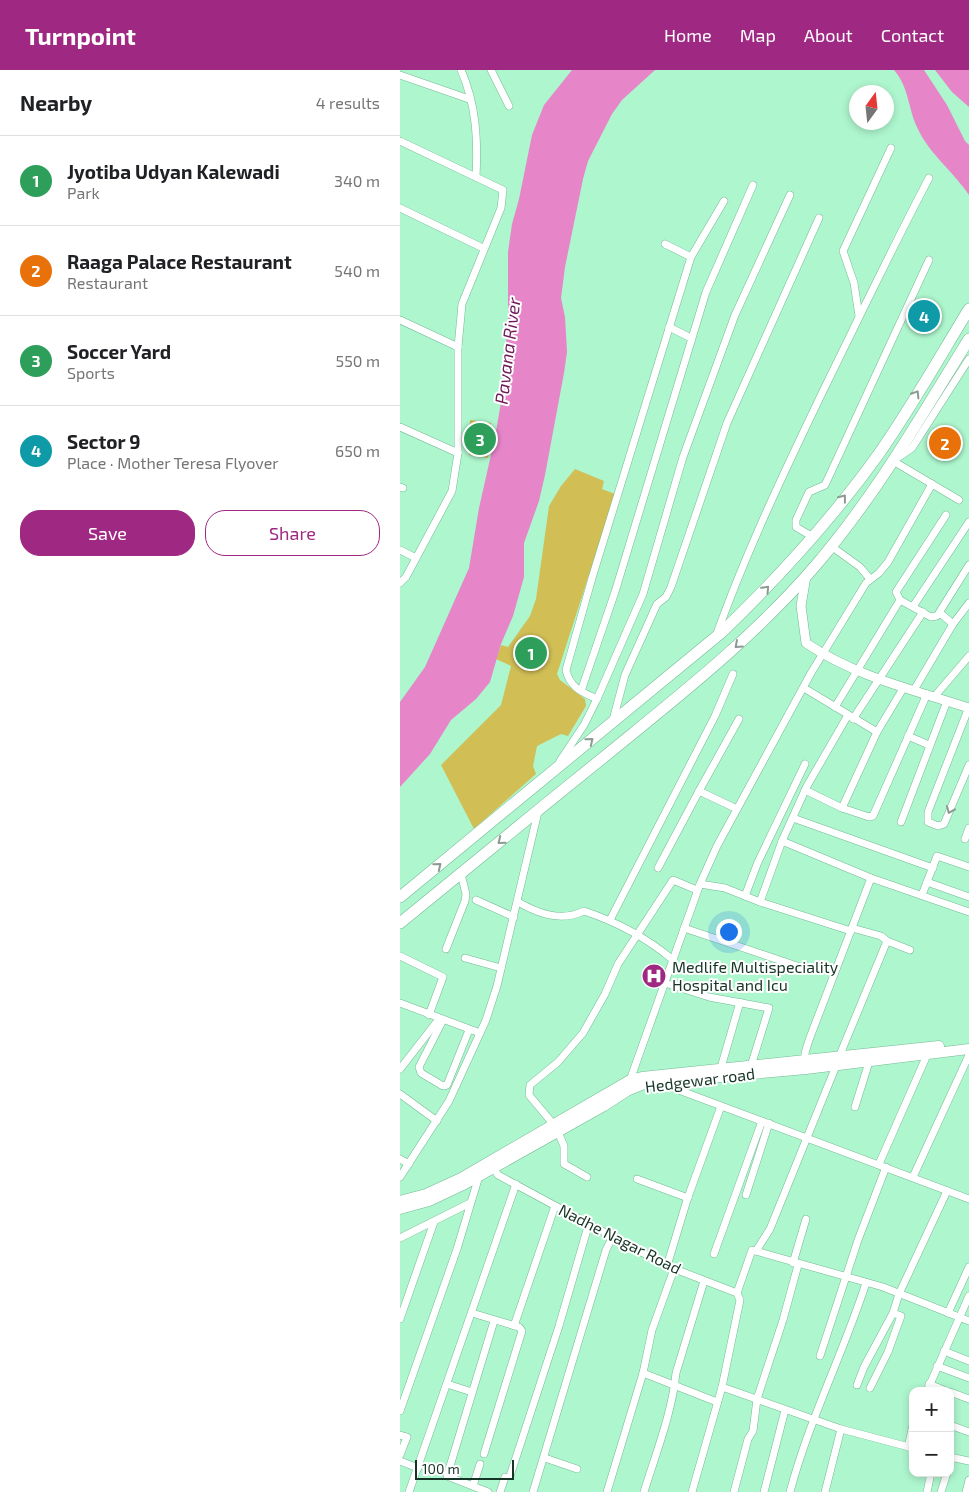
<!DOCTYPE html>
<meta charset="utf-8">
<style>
:root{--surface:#fff;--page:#f2f2f2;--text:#202124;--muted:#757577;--line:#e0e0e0;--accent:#9f2982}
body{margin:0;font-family:"Exo 2",sans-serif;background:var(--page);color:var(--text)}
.controls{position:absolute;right:15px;bottom:15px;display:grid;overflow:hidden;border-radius:10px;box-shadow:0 2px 8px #0003}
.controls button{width:45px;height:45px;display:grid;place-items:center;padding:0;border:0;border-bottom:1px solid var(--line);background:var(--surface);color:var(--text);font:25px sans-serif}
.compass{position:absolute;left:449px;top:15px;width:45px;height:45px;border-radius:50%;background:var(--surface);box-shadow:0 2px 8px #0003;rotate:15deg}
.scale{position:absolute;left:15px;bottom:12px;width:99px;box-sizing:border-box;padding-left:5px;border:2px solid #173526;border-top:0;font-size:14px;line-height:18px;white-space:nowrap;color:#173526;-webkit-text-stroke:4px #fff;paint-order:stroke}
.you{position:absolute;left:328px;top:861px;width:18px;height:18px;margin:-12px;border:4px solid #fff;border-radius:50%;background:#1a73e8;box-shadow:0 0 0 8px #1a73e833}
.badge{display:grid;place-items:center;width:32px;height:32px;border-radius:50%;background:var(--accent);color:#fff;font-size:16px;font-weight:700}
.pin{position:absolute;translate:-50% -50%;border:2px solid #fff;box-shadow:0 1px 5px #0006}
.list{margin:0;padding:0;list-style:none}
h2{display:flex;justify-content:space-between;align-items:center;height:65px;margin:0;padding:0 20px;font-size:21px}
h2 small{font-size:16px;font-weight:400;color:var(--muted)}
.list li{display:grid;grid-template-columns:32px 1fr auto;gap:15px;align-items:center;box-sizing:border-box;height:90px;padding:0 20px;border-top:1px solid var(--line)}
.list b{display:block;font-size:19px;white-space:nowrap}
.list p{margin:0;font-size:16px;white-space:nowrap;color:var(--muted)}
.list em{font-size:16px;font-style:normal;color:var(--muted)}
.actions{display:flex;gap:10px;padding:15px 20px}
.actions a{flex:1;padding:11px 0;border:1px solid var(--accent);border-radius:20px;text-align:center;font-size:18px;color:var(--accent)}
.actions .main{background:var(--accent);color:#fff}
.map{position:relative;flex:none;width:569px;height:1422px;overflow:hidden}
header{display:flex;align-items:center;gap:30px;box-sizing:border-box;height:70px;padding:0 25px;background:var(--accent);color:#fff}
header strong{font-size:24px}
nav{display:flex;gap:28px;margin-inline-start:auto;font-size:18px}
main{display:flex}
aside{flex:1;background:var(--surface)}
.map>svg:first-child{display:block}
.green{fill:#d1bf56}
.water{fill:#e685c8}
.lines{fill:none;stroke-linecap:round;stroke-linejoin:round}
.minor-casing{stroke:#74ba94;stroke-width:8}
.tertiary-casing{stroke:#74ba94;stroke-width:10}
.secondary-casing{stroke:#74ba94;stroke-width:11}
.primary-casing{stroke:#74ba94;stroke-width:12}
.minor{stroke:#fff;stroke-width:7}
.tertiary{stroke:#fff;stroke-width:9}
.secondary{stroke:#fff;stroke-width:10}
.primary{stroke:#fff;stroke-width:11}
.oneway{stroke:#8b9a92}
.labels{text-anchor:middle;stroke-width:4;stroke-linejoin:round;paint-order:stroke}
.poi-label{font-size:16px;fill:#173526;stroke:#fff;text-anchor:start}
.street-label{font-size:16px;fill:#173526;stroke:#fff}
.water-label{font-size:18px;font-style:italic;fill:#701a5b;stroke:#fff}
</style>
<header>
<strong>Turnpoint</strong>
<nav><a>Home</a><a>Map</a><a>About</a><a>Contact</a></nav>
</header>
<main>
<aside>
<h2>Nearby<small>4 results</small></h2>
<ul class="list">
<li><span class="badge" style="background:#2e9e5b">1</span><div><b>Jyotiba Udyan Kalewadi</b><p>Park</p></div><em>340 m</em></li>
<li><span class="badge" style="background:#e8710a">2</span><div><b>Raaga Palace Restaurant</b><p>Restaurant</p></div><em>540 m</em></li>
<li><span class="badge" style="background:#2e9e5b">3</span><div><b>Soccer Yard</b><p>Sports</p></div><em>550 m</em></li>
<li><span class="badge" style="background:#0f9aa8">4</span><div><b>Sector 9</b><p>Place · Mother Teresa Flyover</p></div><em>650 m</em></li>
</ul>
<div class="actions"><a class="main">Save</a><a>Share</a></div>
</aside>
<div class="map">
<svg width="569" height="1422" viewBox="0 0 569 1422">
<rect width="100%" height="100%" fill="#aef6ce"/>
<!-- green -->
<g class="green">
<polygon points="70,350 91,353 88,388 69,385"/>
<polygon points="175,399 204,411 202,419 215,424 157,604 160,610 185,629 186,636 168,666 161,664 137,676 133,696 136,704 74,759 41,695 101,635 111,596 96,589 101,575 108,577 130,546 136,529 149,436 161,416"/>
</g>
<!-- water -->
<g class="water">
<polygon points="172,0 255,0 222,30 212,44 188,91 183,109 165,197 161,228 165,247 167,282 164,303 145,405 139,431 124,473 124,507 113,546 101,574 90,612 76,629 51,650 30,684 0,717 0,632 25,597 69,498 79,438 95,367 104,315 104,290 108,254 108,182 112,154 119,129 132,65 144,35"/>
<path d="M494 0H524L547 35 565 71 569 75V125C553 101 529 84 517 57 508 38 509 17 494 0Z"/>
<polygon points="535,0 569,0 569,37 552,22"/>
</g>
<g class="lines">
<defs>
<g id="minor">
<path d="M61 0C76 34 78 69 76 107"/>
<polyline points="91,0 109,36"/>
<polyline points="0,5 69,29"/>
<polyline points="0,71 103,120 101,138 62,234 58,277 58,383 52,421 6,507 0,513"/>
<polyline points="0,138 83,178"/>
<polyline points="265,174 291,187"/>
<polyline points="459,246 454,213 443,181 491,78"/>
<polyline points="0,250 58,277"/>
<polyline points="269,257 291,268"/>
<polyline points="0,357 58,383"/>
<polyline points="0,417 3,418"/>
<polyline points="559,430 493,391 512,378 569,289"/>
<polyline points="546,445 496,522 500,530 531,547 537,546 569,495"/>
<polyline points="413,467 396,457 396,450 409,422 425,415 529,190"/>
<polyline points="431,476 460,497 470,509"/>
<polyline points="0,480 16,488"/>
<polyline points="514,535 569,452"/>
<polyline points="540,543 553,554"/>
<path d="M316 566C346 482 385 400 424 319 459 248 492 178 529 108"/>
<polyline points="404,618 477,662"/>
<polyline points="514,620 553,554 569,533"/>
<polyline points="181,621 215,522 306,222 353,115"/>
<polyline points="534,627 569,586"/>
<polyline points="197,629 243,524 283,387 335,245 390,125"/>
<polyline points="435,637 500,530"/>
<polyline points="569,637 528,742 528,752 538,756 544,754 569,695"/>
<polyline points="453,649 523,542"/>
<polyline points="213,650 225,605 257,534 266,527 271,517 327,353 419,148"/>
<polyline points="508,666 529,675"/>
<path d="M160 691 184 655 197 629C182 622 170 618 166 600L192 508 291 187 324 131"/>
<polyline points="405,720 442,738 469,747 473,746 527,624"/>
<polyline points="442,738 477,662 504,617"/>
<polyline points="337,739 299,721 339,649"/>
<polyline points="393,748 533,798"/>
<polyline points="501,752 547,631"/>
<polyline points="565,769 569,758"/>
<polyline points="382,771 471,808 569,842"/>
<polyline points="258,798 299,721"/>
<polyline points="527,812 569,827"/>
<polyline points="300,814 325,818 360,832 451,861"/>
<polyline points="522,825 537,786 569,797"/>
<polyline points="345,826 358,792 405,694"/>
<polyline points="76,830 114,847"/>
<path d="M118 832C139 844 161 852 184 841 217 852 247 868 273 890"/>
<polyline points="360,832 382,771 407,716 448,645"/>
<polyline points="210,850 315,646 333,604"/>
<polyline points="284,858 409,900"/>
<polyline points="487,871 510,880"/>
<polyline points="46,879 65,831 66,824 61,804"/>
<polyline points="0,886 43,907 29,945"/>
<polyline points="65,888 101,898"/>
<polyline points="265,913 309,927 369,938 351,996"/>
<polyline points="0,933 80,963"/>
<polyline points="43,950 19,997 21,1003 43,1016 47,1015 69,960"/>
<polyline points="439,987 487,871 481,866 452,858"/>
<polyline points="405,994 405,983 409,970 471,808"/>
<polyline points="0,999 39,949"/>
<polyline points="320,1001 340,932"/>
<polyline points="229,1013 300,814 317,776 411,603 466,513 479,503 488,492 532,414"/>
<polyline points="260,1013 569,1129"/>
<polyline points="0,1024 37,1051"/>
<polyline points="455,1037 469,992"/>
<polyline points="154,1055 129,1025 130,1015 158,992 183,963 205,924 218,894 273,810 297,820"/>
<polyline points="158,1062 164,1076 164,1094 187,1107"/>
<polyline points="0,1089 9,1094"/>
<polyline points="479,1094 527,985"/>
<polyline points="91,1095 98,1105 267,1196 337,1223 340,1230 322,1317 292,1422"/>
<polyline points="0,1107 49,1031 86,950 97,916 138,742"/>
<polyline points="513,1107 569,985"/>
<polyline points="237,1109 288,1128"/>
<polyline points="346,1125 369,1053"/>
<polyline points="0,1168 70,1133"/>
<polyline points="356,1181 370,1159 436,996"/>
<polyline points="314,1184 362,1051"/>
<polyline points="393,1193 406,1149"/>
<polyline points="267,1196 287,1130 321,1036"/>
<polyline points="337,1223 352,1180 483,1217 569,1251"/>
<polyline points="72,1243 119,1257 122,1261 84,1384"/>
<polyline points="548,1243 569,1197"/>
<polyline points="0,1249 34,1152"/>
<polyline points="114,1256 155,1136"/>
<polyline points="544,1281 569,1291"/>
<polyline points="420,1286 458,1170 486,1097"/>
<polyline points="537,1296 569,1308"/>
<polyline points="243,1303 317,1332"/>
<polyline points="47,1314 72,1322"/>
<polyline points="529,1314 546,1321"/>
<polyline points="457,1315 464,1297 493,1243 499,1224 547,1121"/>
<polyline points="322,1317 441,1359 513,1378"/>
<polyline points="470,1318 488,1282 501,1246 493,1243"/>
<polyline points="527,1321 569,1226"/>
<polyline points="550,1322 569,1329"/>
<polyline points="0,1341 57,1179 79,1106"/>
<polyline points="550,1355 569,1362"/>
<polyline points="0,1365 7,1367 0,1385"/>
<polyline points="508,1377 513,1355"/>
<polyline points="550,1387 569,1391"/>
<polyline points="145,1388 177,1399"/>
<polyline points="0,1391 18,1398"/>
<polyline points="110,1406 159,1256 189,1153"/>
<polyline points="73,1416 80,1394"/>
<polyline points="9,1422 116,1114"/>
<polyline points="88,1422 47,1406 94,1251"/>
<polyline points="100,1422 105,1407"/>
<polyline points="133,1422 206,1180 213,1166"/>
<polyline points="207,1422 243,1303 252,1260 274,1199"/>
<path d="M244 1422C256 1383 272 1343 276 1303L304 1211"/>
<polyline points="334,1422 348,1369 353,1361 357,1329 383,1250 398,1195"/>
<polyline points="364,1422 385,1340"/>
<path d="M390 1422C409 1350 443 1284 466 1213"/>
<polyline points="425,1422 441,1359"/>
<polyline points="527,1422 531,1403"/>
<polyline points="541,1422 547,1403"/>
<polyline points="566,1422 569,1410"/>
</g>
<path id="tertiary" d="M406 506 401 536 406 573C454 606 514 620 569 638"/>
<g id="secondary">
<polyline points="0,1131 26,1124 61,1108 230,1010 242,1007 539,976"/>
<polyline points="0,1139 29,1131 65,1114 204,1036 227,1021 244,1014 406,999 569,979"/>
</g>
<g id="primary">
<path d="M0 827 322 562C379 507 432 449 478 385 511 338 539 288 569 239"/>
<path d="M0 853C71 795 143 736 215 678 285 621 357 564 416 495 476 425 521 346 569 269"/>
</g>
</defs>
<!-- minor casing -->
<use href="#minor" class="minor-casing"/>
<!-- tertiary casing -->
<use href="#tertiary" class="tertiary-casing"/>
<!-- secondary casing -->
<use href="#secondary" class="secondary-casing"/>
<!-- primary casing -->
<use href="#primary" class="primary-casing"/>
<!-- minor -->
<use href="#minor" class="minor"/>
<!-- tertiary -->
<use href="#tertiary" class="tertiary"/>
<!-- secondary -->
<use href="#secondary" class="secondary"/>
<!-- primary -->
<use href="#primary" class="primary"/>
</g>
<!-- one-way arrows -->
<defs><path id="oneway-chevron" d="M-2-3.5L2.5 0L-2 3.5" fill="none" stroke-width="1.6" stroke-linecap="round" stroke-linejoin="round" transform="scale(1.25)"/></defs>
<g class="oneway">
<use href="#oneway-chevron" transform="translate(516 324) rotate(-58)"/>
<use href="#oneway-chevron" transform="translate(443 428) rotate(-52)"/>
<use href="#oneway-chevron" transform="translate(366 519) rotate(-47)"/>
<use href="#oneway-chevron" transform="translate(338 575) rotate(138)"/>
<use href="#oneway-chevron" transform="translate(190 671) rotate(-39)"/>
<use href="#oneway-chevron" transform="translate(550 740) rotate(113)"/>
<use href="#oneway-chevron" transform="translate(101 771) rotate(141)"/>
<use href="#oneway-chevron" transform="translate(38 796) rotate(-39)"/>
</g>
<!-- icons -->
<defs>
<symbol id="hospital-disc" viewBox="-11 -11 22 22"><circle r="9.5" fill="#9f2982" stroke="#fff"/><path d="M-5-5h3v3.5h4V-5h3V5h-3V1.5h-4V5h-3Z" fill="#fff"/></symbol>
</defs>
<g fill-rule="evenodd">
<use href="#hospital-disc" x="240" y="892" width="28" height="28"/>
</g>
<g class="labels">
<!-- poi labels -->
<g class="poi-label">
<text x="272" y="903">Medlife Multispeciality<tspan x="272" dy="18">Hospital and Icu</tspan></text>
</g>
<!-- street labels -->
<g class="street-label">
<text transform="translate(300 1010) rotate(-7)" y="6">Hedgewar road</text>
<text transform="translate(220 1169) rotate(27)" y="6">Nadhe Nagar Road</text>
</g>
<!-- water labels -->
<g class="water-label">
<text transform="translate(108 281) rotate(-83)" y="6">Pavana River</text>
</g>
</g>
</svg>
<div class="controls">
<button>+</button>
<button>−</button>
</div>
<svg class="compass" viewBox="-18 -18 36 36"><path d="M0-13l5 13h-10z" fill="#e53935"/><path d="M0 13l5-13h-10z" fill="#757577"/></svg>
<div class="scale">100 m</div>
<div class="you"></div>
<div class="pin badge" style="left:131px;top:583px;background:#2e9e5b">1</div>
<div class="pin badge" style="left:545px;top:373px;background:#e8710a">2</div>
<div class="pin badge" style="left:80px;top:369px;background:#2e9e5b">3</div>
<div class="pin badge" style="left:524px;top:246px;background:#0f9aa8">4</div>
</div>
</main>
